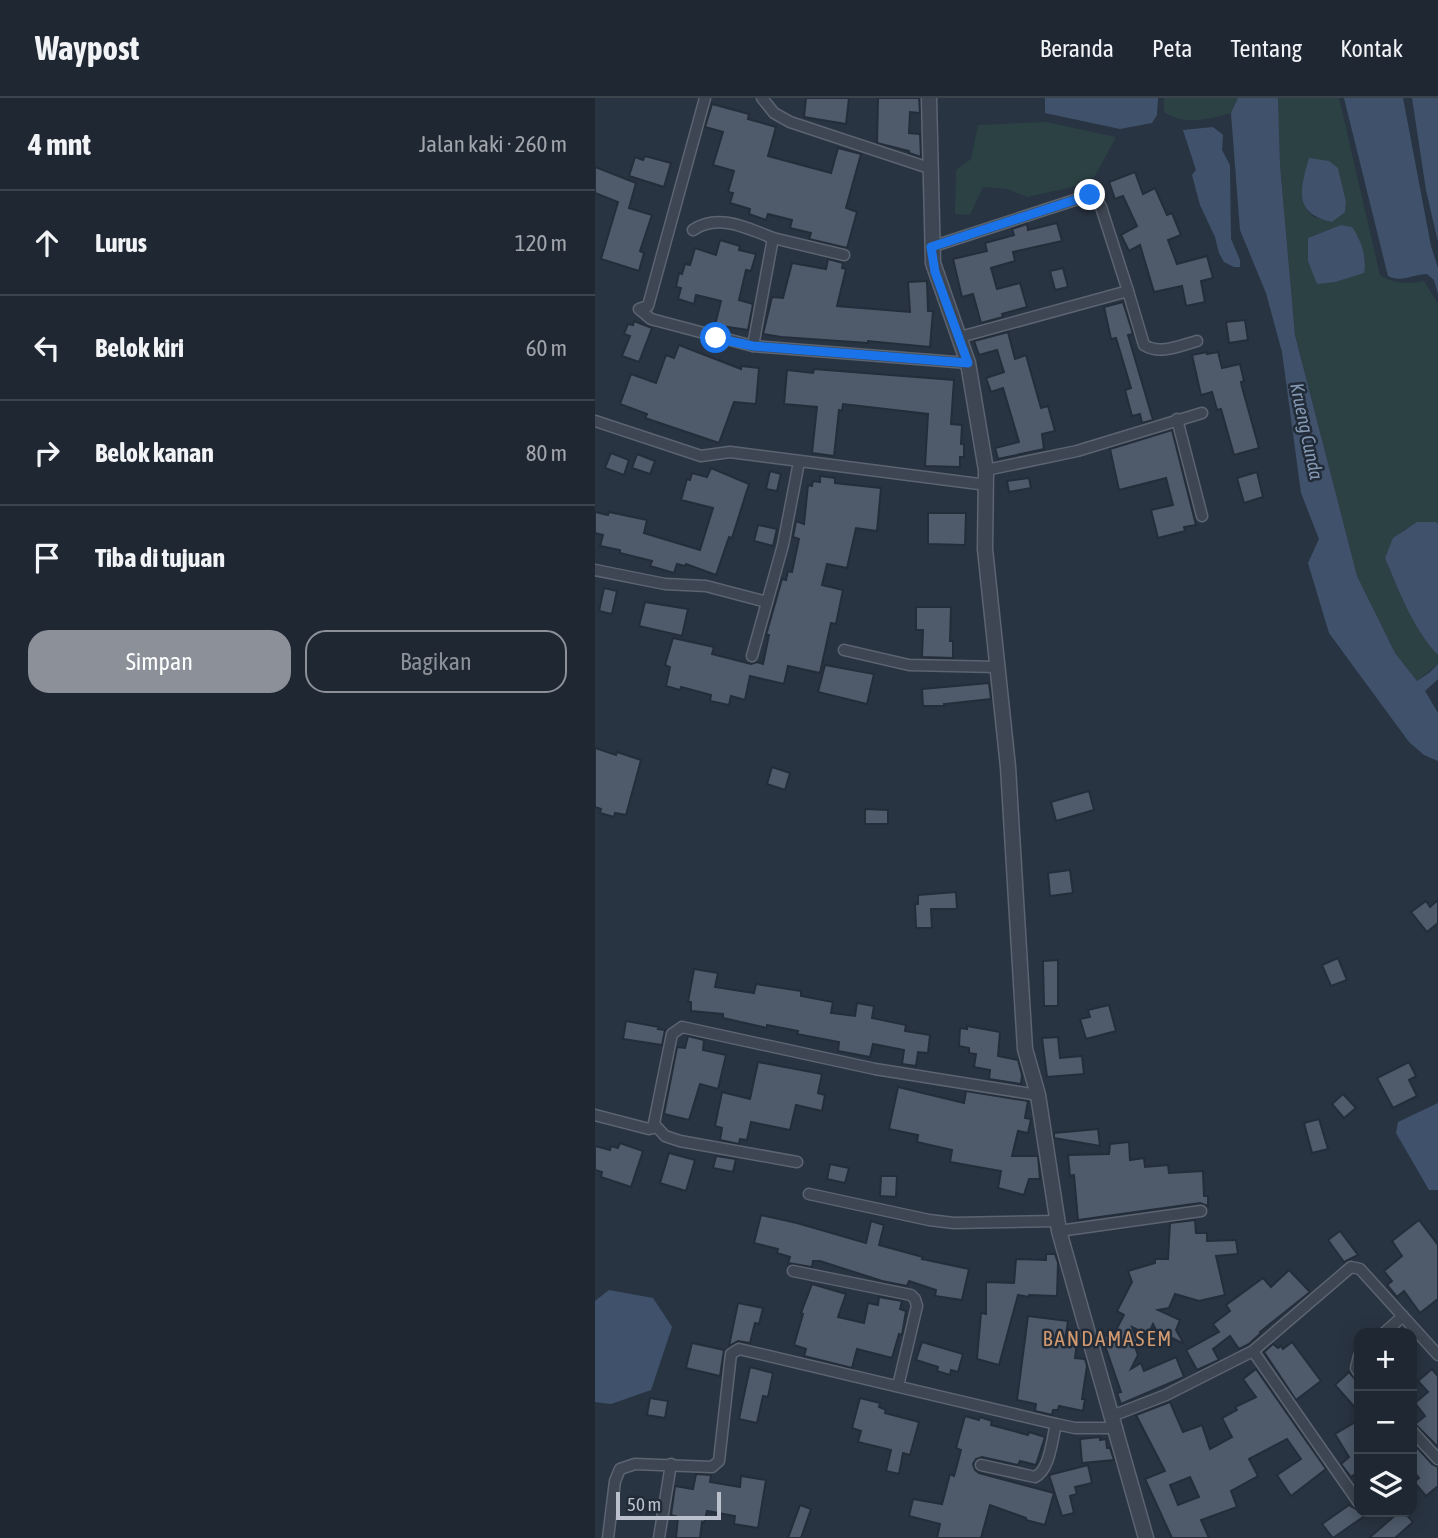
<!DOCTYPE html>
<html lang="id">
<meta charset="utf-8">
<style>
:root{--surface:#1f2732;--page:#272f3a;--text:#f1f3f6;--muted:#a1a5ac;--line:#3c444d;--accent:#8c9099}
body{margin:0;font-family:"Asap Condensed",sans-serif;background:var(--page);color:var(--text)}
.controls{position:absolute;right:21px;bottom:21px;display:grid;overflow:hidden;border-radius:14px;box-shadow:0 4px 18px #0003}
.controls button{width:63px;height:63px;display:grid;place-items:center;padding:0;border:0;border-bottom:2px solid var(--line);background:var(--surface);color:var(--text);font:35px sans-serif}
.scale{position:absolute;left:21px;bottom:18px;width:105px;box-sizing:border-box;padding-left:7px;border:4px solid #bac1cc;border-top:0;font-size:19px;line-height:24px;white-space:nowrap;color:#bac1cc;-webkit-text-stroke:5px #222b38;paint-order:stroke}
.stop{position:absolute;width:21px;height:21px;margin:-16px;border:5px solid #1a73e8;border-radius:50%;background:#fff}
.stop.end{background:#1a73e8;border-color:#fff;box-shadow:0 2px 7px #0008}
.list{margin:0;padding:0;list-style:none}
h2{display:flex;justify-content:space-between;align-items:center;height:91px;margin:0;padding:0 28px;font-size:30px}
h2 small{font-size:23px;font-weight:400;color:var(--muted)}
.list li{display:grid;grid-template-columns:46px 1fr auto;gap:21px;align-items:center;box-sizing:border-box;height:105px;padding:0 28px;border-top:2px solid var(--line)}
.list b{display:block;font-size:26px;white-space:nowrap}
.list em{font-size:23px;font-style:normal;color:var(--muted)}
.actions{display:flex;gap:14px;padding:21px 28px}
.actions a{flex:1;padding:16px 0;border:2px solid var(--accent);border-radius:21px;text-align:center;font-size:24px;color:var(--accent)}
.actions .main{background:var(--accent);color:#fff}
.icon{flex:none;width:38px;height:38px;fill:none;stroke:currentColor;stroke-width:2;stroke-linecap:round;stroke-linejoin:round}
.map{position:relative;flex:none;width:843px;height:1440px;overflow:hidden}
header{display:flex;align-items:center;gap:42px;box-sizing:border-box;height:98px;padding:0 35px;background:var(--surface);border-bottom:2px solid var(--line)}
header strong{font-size:33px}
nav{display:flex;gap:38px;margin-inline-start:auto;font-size:24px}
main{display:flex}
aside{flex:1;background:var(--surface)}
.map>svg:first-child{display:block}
.green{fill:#2b4143;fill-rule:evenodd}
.water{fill:#40526b}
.building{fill:#4f5b6b;stroke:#242d3a;stroke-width:2;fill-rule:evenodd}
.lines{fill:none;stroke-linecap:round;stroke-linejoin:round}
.minor-casing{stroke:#5b6470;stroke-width:13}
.tertiary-casing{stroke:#5b6470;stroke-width:17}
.minor{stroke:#3d4652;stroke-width:10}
.tertiary{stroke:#3d4652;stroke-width:14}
.route{stroke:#1a73e8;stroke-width:9}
.labels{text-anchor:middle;stroke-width:5;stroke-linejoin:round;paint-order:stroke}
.water-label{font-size:19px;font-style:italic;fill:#8498b2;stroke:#222b38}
.quarter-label{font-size:21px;letter-spacing:2px;fill:#d19970;stroke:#222b38}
</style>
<header>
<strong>Waypost</strong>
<nav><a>Beranda</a><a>Peta</a><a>Tentang</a><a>Kontak</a></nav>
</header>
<main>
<aside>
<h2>4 mnt<small>Jalan kaki · 260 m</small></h2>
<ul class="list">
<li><svg class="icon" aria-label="ahead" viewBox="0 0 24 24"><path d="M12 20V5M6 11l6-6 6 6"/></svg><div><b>Lurus</b></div><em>120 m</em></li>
<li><svg class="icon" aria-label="left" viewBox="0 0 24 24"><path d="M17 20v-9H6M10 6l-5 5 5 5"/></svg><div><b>Belok kiri</b></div><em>60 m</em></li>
<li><svg class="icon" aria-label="right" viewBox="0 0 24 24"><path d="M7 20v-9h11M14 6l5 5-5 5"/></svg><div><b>Belok kanan</b></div><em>80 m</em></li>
<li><svg class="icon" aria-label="arrive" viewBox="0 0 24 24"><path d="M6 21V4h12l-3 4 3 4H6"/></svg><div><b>Tiba di tujuan</b></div></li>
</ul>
<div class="actions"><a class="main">Simpan</a><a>Bagikan</a></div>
</aside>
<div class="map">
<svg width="843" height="1440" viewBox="0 0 843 1440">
<rect width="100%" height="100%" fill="#293442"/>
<!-- green -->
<g class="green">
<path d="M569 0H643L636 15C615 21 588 28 569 14Z"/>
<path d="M683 0H744L785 177C798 186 814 186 829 183L843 206V426L841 424C811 425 801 433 790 460 804 493 818 531 843 557V566L822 583 800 555 762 478 700 236 685 67ZM714 61 743 70 751 104 750 114 720 120C700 104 708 83 714 61ZM746 127 763 138 771 164 713 140Z"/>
<polygon points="451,24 521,39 500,78 482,88 432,99 412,91 388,89 375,117 360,116 361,72 376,61 383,27"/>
</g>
<!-- water -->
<g class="water">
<polygon points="450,0 563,0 562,17 557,25 525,31 450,15"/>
<polygon points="643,0 683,0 685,67 700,237 762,478 800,555 822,583 834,575 843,566 843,581 830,593 843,615 843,663 829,657 814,644 734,535 713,465 724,441 706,395 687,254 671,195 645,132 636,15"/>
<path d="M749 0H808L836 148 843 170V196L839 182 832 176C819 176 806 185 793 178Z"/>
<polygon points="817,0 843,0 843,144 831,92"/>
<polygon points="618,29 628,37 627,52 635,67 636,141 645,162 645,169 639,169 629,164 624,155 620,139 605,107 597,77 601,72 588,32"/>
<path d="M714 60 734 63 743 70 751 104 750 114 737 124C698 115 705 92 714 60Z"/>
<path d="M746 127 757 129C766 142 772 159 769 175L740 184 722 186 713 163V140Z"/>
<path d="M822 424H841L843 426V557C818 531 804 493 790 460L798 440Z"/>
<polygon points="843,1005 843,1092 834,1092 801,1035 803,1024"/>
<polygon points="14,1192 58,1200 77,1229 56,1292 16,1306 0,1304 0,1203"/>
</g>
<!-- building -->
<g class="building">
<polygon points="211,0 254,0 251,26 209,19"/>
<polygon points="283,0 324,0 325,15 315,14 314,35 325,36 326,59 314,55 314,53 282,45"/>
<polygon points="117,6 154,16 153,21 181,29 173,58 236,75 243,50 266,56 251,110 262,114 252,150 214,141 216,135 195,130 197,122 173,116 171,122 154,116 155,111 135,105 138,95 133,94 139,73 118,67 128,34 110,29"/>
<polygon points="50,58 76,65 69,89 34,78 40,59 48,62"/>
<polygon points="0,69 41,85 34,110 57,117 45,153 49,155 44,173 6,161 23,104 0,95"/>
<polygon points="540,74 548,96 560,90 572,117 577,115 586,137 573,142 582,166 612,158 618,180 606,183 610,204 591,208 587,188 559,194 545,147 534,153 526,137 542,128 528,98 520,101 514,84"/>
<polygon points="462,125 467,143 418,154 420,163 396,170 402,191 425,185 432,209 407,216 408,219 386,225 378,196 367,199 358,161 392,153 390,145 419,137 417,131 432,126 433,132"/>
<polygon points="125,142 145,148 144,152 161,156 156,173 151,172 144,202 158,206 153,232 120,227 126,203 101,197 99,206 83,201 86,190 81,189 84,175 87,176 90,166 95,167 100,150 121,157"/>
<polygon points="233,161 248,165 247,170 251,171 242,208 315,214 313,184 332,183 333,213 338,213 335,249 273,243 273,245 186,239 168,236 177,199 188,200 197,165 231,171"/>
<polygon points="468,170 473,189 460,192 455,173"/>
<polygon points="528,204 538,236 533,237 558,322 547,325 545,316 537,318 530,292 536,290 521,240 516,241 509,209"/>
<polygon points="650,222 653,242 634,245 631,224"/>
<polygon points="39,223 57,230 44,264 27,258 35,238 29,236 33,226 38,227"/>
<polygon points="413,234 420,261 431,257 446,310 453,308 460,333 447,336 449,351 403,361 400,350 424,344 408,290 396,294 391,280 409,274 402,252 384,257 379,243"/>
<polygon points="84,247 146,271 146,268 164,270 161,306 139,304 124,345 50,320 52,316 25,306 36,276 61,285 71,257 79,260"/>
<polygon points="612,254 612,256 623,254 627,270 645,266 649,283 646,284 647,289 664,350 639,357 626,311 622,312 617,294 606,297 597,257"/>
<polygon points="219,271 359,282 356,326 367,327 366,346 369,346 369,359 365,359 365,369 330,368 333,316 248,306 247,313 244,312 239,358 217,355 222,309 189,306 192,272 218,275"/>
<polygon points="577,332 601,427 589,429 590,433 563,440 556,412 578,407 571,380 524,392 515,351"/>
<polygon points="16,355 34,362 29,377 10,370"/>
<polygon points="42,356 60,363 55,376 37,370"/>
<polygon points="116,370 154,386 137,440 134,439 121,477 91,466 90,468 82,466 79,475 55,468 57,463 25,455 25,452 5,448 8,437 0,435 0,414 13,417 14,414 52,422 49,435 105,452 118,410 86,402 92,381 95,382 97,375 112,379"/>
<polygon points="175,373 186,376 182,393 171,391"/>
<polygon points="662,374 668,399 649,405 642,380"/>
<polygon points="225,378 240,380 240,385 286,390 282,433 261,430 252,470 232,466 227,487 248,492 241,526 236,525 225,575 193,568 189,586 155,578 150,602 136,598 134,607 115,603 116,597 86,589 85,592 71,588 75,569 70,567 78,540 119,549 117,556 156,566 162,564 168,566 174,537 171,537 187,481 191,482 193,473 197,474 204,441 198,439 201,423 209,426 213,387 217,388 218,383 225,384"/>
<polygon points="434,380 436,390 414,394 412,383"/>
<polygon points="333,415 371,415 370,447 333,446"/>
<polygon points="163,427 182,431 178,448 159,443"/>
<polygon points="9,490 22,493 17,516 4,513"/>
<polygon points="50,504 93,511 87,538 44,528"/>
<polygon points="321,509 356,509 355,543 358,543 358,560 327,559 328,532 321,532"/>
<polygon points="230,567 279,576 272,606 223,594"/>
<polygon points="394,585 396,601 349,606 350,608 328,608 327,591"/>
<polygon points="0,650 21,657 22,654 46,662 31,717 20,715 19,719 5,715 6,711 0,709"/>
<polygon points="177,669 195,675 190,692 172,686"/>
<polygon points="494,693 499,712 461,723 456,704"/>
<polygon points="270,711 293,712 293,726 270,726"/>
<polygon points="475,772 478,795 455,798 453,775"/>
<polygon points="361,794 362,811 336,811 337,830 321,830 320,806 323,806 323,797"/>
<polygon points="843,802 843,825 832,834 816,814 831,803 835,809"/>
<polygon points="743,860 752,882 736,888 727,867"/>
<polygon points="463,862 463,908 449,908 448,863"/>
<polygon points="99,871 123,875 120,889 159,895 161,886 206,893 206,898 238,904 236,915 260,918 262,905 279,908 277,920 311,927 310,933 335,937 333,955 323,954 321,968 307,966 309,952 278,946 275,959 243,953 244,944 202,936 203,933 172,927 172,930 128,920 128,916 96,913 96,904 93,904"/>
<polygon points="514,907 521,933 491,941 485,921 495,919 493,912"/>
<polygon points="31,923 64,929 63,931 70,932 67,947 28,941"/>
<polygon points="372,928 405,934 403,958 423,962 427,977 426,986 394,981 395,972 379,969 381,956 374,955 374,950 364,948 365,930 372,931"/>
<polygon points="93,938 109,942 108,952 131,957 123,991 105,986 94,1022 69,1016 82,949 90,950"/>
<polygon points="463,939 465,960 487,958 489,976 452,979 447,940"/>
<polygon points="163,964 227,976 223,995 230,997 227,1013 201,1007 195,1032 156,1024 152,1042 145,1041 144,1046 125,1042 127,1030 120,1028 127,994 155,1001"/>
<polygon points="814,964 821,978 814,982 822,998 798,1010 782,980"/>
<polygon points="303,989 369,1005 371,993 433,1003 430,1020 436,1021 433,1035 423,1033 417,1058 443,1058 445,1081 434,1081 429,1097 403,1090 406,1073 355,1064 357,1052 322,1044 323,1037 294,1031"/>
<polygon points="748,996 761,1010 749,1020 737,1006"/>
<polygon points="724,1021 733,1051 717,1055 709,1025"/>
<polygon points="503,1031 505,1048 459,1040 459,1035"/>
<polygon points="534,1044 535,1062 549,1060 550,1069 573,1067 574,1075 608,1073 609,1098 613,1098 613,1108 605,1105 483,1122 479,1077 475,1078 473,1057 514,1056 515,1046"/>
<polygon points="25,1045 48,1053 36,1089 6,1079 7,1074 0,1072 0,1048 15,1052 16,1048 23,1050"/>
<polygon points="74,1055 100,1062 91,1093 65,1085"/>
<polygon points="121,1058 141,1061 138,1074 118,1070"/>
<polygon points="235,1066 254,1070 250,1085 232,1081"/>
<polygon points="286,1078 302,1078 301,1099 285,1098"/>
<polygon points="166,1117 202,1125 271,1145 276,1123 289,1127 284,1147 328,1159 327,1161 374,1171 367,1202 340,1198 341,1192 314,1183 312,1188 287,1183 225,1163 218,1163 217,1169 193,1165 195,1159 182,1155 183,1151 159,1145"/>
<polygon points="600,1122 601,1135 612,1135 612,1143 641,1142 643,1156 621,1158 630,1197 604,1203 580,1196 574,1210 563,1212 585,1222 581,1232 589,1246 561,1232 558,1226 553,1237 537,1229 544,1248 540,1249 543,1257 536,1271 546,1265 549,1273 581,1259 589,1279 526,1306 522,1295 526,1294 507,1239 520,1234 529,1217 522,1213 537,1184 533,1173 560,1165 560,1161 573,1161 575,1125"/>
<polygon points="824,1122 843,1147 843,1201 825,1215 809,1193 802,1199 792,1187 797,1183 789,1173 807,1158 797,1143"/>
<polygon points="745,1133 763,1157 749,1164 733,1142"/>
<polygon points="451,1156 460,1156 463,1165 462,1198 434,1197 434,1199 423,1197 404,1267 382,1261 386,1215 391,1216 391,1184 419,1185 421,1161 451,1162"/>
<polygon points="694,1172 715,1194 665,1234 666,1235 654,1246 644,1251 635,1238 618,1251 624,1262 602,1272 591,1252 624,1234 618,1226 635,1213 631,1207 668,1180 676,1189"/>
<polygon points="217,1186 251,1196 243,1219 269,1225 273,1205 283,1207 284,1199 307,1203 305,1211 311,1213 307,1237 304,1236 297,1260 262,1251 257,1270 209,1258 211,1251 199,1247 208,1216 206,1215"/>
<polygon points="143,1205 168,1210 164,1226 160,1225 155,1245 143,1243 134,1248"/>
<polygon points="433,1218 473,1223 470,1242 482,1244 480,1260 490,1261 492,1268 487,1301 490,1301 488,1313 464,1308 463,1312 458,1312 457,1317 440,1313 441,1306 422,1302"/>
<polygon points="327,1244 368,1256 363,1274 356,1272 355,1277 342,1273 343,1269 321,1262"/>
<polygon points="697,1244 726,1283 701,1302 669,1254 678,1246 683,1250 686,1248 688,1251"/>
<polygon points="97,1245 129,1252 125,1278 91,1270"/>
<polygon points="155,1269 178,1275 173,1299 168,1298 162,1325 144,1321"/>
<path d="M661 1271 731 1371 696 1398 682 1377 706 1361 692 1341 654 1361 663 1378 636 1393 642 1409 606 1422 614 1440H577L550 1381 570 1373 541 1317 575 1304 588 1334 607 1327 615 1351 637 1339 627 1320 642 1312 640 1309 661 1299 648 1281ZM595 1379 604 1399 583 1407 575 1387Z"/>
<polygon points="837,1271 843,1278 843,1349 820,1326 830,1318 820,1305 833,1294 823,1283"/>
<polygon points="754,1274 760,1281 764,1283 764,1314 740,1287"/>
<polygon points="55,1300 73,1303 70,1320 52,1317"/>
<polygon points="265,1300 285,1305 284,1309 291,1312 290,1315 324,1324 315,1357 308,1355 304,1376 291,1373 296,1352 263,1344 266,1333 257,1330"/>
<polygon points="370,1318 384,1322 385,1319 397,1323 396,1327 433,1337 434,1334 450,1339 441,1367 425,1363 423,1367 387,1359 381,1361 378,1366 380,1372 384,1375 459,1395 450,1427 431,1422 431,1420 395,1407 386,1440 342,1440 345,1426 314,1418 318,1401 347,1406 355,1376 359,1378 366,1352 361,1350"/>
<polygon points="764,1322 764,1377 763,1374 756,1379 746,1366 754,1359 740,1336"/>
<polygon points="505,1339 505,1342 511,1341 512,1350 515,1350 519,1362 487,1365 485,1341"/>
<polygon points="817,1344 837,1366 843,1369 843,1388 831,1398 819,1384 824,1380 817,1371"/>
<polygon points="493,1367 497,1385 480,1389 482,1396 475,1398 479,1415 467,1418 454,1377"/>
<polygon points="101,1376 116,1377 115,1384 145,1389 146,1378 171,1382 163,1430 139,1426 140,1418 112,1413 109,1425 107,1424 105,1440 81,1440 83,1419 76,1417 80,1388 98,1391"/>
<polygon points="205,1407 216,1411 206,1440 193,1440"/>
<polygon points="754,1407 771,1417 738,1440 727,1426"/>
<polygon points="804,1414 809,1414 818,1424 800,1440 774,1440"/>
</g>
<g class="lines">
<defs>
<g id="minor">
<polyline points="110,0 53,208 44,211 56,221 158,248 373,265"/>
<polyline points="167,0 179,15 195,24 334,70"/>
<path d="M98 132C123 115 152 130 178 140"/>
<polyline points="336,149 495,97 501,100 506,109 533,193"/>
<path d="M365 239 533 193 549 247C565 257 584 248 602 243"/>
<polyline points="158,248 178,140 249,157"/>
<polyline points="582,321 607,418"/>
<polyline points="0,323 106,358 135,354 392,387"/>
<polyline points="391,372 482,353 607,315"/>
<polyline points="0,472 70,486 111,488 172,504"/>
<polyline points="249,552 314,567 402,569"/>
<polyline points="157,558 188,447 204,364"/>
<polyline points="0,1017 54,1031 58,1030 77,936 87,929 280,971 443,997"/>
<polyline points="60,1027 70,1038 85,1043 202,1064"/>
<polyline points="214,1096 334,1122 359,1125 462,1123"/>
<polyline points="464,1133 606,1113"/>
<polyline points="198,1173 316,1197 320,1201 322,1208 303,1288"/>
<polyline points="789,1235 808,1218"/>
<polyline points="658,1253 764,1405"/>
<polyline points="764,1258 761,1270 764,1275"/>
<polyline points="517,1318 571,1297 658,1253 756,1169 765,1171 843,1257"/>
<polyline points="817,1333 843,1361"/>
<path d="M386 1367 440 1379C455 1372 457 1341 461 1326"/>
<polyline points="13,1440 20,1383 25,1371 40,1366 117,1369 124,1363 136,1256 144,1251 461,1326 480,1330 522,1330"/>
<polyline points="64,1440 76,1366"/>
</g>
<polyline id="tertiary" points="334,0 338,165 373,265 391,372 390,451 413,669 430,951 443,997 464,1133 551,1440"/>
</defs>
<!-- minor casing -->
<use href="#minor" class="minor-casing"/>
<!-- tertiary casing -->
<use href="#tertiary" class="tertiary-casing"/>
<!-- minor -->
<use href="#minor" class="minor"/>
<!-- tertiary -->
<use href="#tertiary" class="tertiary"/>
</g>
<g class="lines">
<!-- route -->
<polyline class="route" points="121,240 158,248 373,265 340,174 336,149 495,97"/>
</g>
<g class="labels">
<!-- water labels -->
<g class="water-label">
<text transform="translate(712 333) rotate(78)" y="7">Krueng Cunda</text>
</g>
<!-- quarter labels -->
<g class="quarter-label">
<text x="513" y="1248">BANDAMASEM</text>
</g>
</g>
</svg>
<div class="controls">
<button>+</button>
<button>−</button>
<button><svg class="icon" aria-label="layers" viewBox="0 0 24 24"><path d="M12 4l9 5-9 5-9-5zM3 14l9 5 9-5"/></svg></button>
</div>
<div class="scale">50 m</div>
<div class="stop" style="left:121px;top:240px"></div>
<div class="stop end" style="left:495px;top:97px"></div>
</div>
</main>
